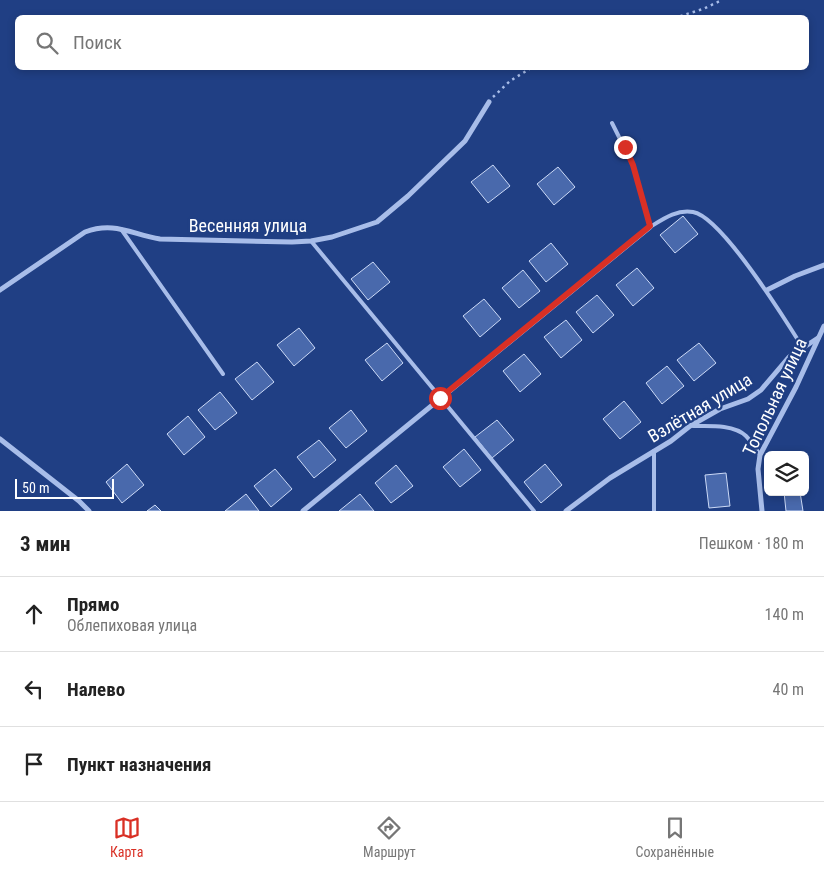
<!DOCTYPE html>
<html lang="ru">
<meta charset="utf-8">
<style>
:root{--surface:#fff;--page:#f6f6f6;--text:#222;--muted:#767676;--line:#e0e0e0;--accent:#d93025}
body{margin:0;font-family:"Roboto Condensed",sans-serif;background:var(--page);color:var(--text)}
.controls{position:absolute;right:15px;bottom:15px;display:grid;overflow:hidden;border-radius:8px;box-shadow:0 2px 8px #0003}
.controls button{width:45px;height:45px;display:grid;place-items:center;padding:0;border:0;border-bottom:1px solid var(--line);background:var(--surface);color:var(--text);font:25px sans-serif}
.scale{position:absolute;left:15px;bottom:12px;width:99px;box-sizing:border-box;padding-left:5px;border:2px solid #fff;border-top:0;font-size:14px;line-height:18px;white-space:nowrap;color:#fff;-webkit-text-stroke:4px #203f84;paint-order:stroke}
.stop{position:absolute;width:15px;height:15px;margin:-11px;border:4px solid #d93025;border-radius:50%;background:#fff}
.stop.end{background:#d93025;border-color:#fff;box-shadow:0 1px 5px #0008}
.list{margin:0;padding:0;list-style:none}
h2{display:flex;justify-content:space-between;align-items:center;height:65px;margin:0;padding:0 20px;font-size:21px}
h2 small{font-size:16px;font-weight:400;color:var(--muted)}
.list li{display:grid;grid-template-columns:32px 1fr auto;gap:15px;align-items:center;box-sizing:border-box;height:75px;padding:0 20px;border-top:1px solid var(--line)}
.list b{display:block;font-size:19px;white-space:nowrap}
.list p{margin:0;font-size:16px;white-space:nowrap;color:var(--muted)}
.list em{font-size:16px;font-style:normal;color:var(--muted)}
.icon{flex:none;width:28px;height:28px;fill:none;stroke:currentColor;stroke-width:2;stroke-linecap:round;stroke-linejoin:round}
.map{position:relative;flex:none;width:824px;height:511px;overflow:hidden}
.search{position:absolute;background:var(--surface);box-shadow:0 2px 8px #0003;left:15px;right:15px;top:15px;height:55px;display:flex;align-items:center;gap:12px;box-sizing:border-box;padding:0 18px;border-radius:8px;color:var(--muted);font-size:19px}
.sheet{height:290px;background:var(--surface)}
nav{display:flex;justify-content:space-around;align-items:center;box-sizing:border-box;height:70px;border-top:1px solid var(--line);background:var(--surface);font-size:14px;color:var(--muted)}
nav a{display:grid;justify-items:center;gap:2px}
nav .on{color:var(--accent)}
.map>svg:first-child{display:block}
.building{fill:#4969ac;stroke:#ccdaf7}
.lines{fill:none;stroke-linecap:round;stroke-linejoin:round}
.path{stroke:#a8bde9;stroke-width:2.5;stroke-dasharray:2.5 4;stroke-linecap:butt}
.lane{stroke:#a8bde9;stroke-width:4}
.street{stroke:#a8bde9;stroke-width:5}
.route{stroke:#d93025;stroke-width:6}
.labels{text-anchor:middle;stroke-width:4.5;stroke-linejoin:round;paint-order:stroke}
.street-label{font-size:18px;fill:#fff;stroke:#203f84}
</style>
<div class="map">
<svg width="824" height="511" viewBox="0 0 824 511">
<rect width="100%" height="100%" fill="#203f84"/>
<!-- building -->
<g class="building">
<polygon points="493,165 510,186 488,203 471,182"/>
<polygon points="558,167 575,187 554,205 537,184"/>
<polygon points="683,216 698,234 675,253 660,235"/>
<polygon points="551,243 568,264 546,282 529,261"/>
<polygon points="373,262 390,282 368,300 351,279"/>
<polygon points="637,268 654,288 633,306 616,285"/>
<polygon points="523,270 540,291 519,308 502,288"/>
<polygon points="597,295 614,315 593,333 576,312"/>
<polygon points="484,299 501,319 480,337 463,316"/>
<polygon points="566,320 582,340 561,358 544,337"/>
<polygon points="299,328 315,348 294,366 277,345"/>
<polygon points="387,343 403,363 382,381 365,360"/>
<polygon points="699,343 716,363 694,381 677,360"/>
<polygon points="524,354 541,374 520,392 503,371"/>
<polygon points="257,362 274,382 252,400 235,379"/>
<polygon points="667,366 684,386 662,404 646,383"/>
<polygon points="220,392 237,413 215,430 198,410"/>
<polygon points="624,401 641,422 620,439 603,419"/>
<polygon points="351,410 367,431 346,448 329,428"/>
<polygon points="188,416 205,437 184,455 167,434"/>
<polygon points="497,420 514,440 492,458 475,437"/>
<polygon points="319,440 336,460 314,478 297,457"/>
<polygon points="464,449 481,470 460,487 443,467"/>
<polygon points="127,464 144,485 122,503 106,482"/>
<polygon points="545,464 562,485 541,503 524,482"/>
<polygon points="396,465 413,486 391,503 375,483"/>
<polygon points="275,469 292,489 271,507 254,486"/>
<polygon points="726,473 730,506 709,508 705,475"/>
<polygon points="784,492 800,492 803,511 786,511"/>
<polygon points="246,494 259,511 225,511"/>
<polygon points="360,494 374,511 339,511"/>
<polygon points="155,505 161,511 147,511"/>
</g>
<g class="lines">
<!-- path -->
<g class="path">
<polyline points="674,18 703,9 722,0"/>
<polyline points="493,97 510,81 531,68"/>
</g>
<!-- lane -->
<g class="lane">
<path d="M612 123 633 165 650 227C663 219 677 209 693 212 722 217 786 321 803 348"/>
<polyline points="121,229 223,374"/>
<polyline points="311,241 534,511"/>
<path d="M693 426C708 426 734 424 746 436 751 441 756 449 760 455"/>
<polyline points="654,511 654,451"/>
</g>
<!-- street -->
<g class="street">
<path d="M0 290 85 232C114 221 131 234 160 239L292 242 311 241 332 237 377 222 408 196 465 141 489 102"/>
<polyline points="767,290 795,276 824,265"/>
<polyline points="0,439 79,501 89,511"/>
<polyline points="303,511 650,227"/>
<polyline points="566,511 610,478 671,441 690,426 720,409 748,399 761,390 789,357 818,338"/>
<polyline points="762,511 758,469 760,455 796,387 824,326"/>
</g>
</g>
<g class="lines">
<!-- route -->
<polyline class="route" points="440,398 650,226 633,165 625,147"/>
</g>
<g class="labels">
<!-- street labels -->
<g class="street-label">
<text x="248" y="232">Весенняя улица</text>
<text transform="translate(775 397) rotate(-65)" y="6">Топольная улица</text>
<text transform="translate(700 408) rotate(-31)" y="6">Взлётная улица</text>
</g>
</g>
</svg>
<div class="controls">
<button><svg class="icon" aria-label="layers" viewBox="0 0 24 24"><path d="M12 4l9 5-9 5-9-5zM3 14l9 5 9-5"/></svg></button>
</div>
<div class="scale">50 m</div>
<div class="stop" style="left:440px;top:398px"></div>
<div class="stop end" style="left:625px;top:147px"></div>
<div class="search"><svg class="icon" aria-label="search" viewBox="0 0 24 24"><circle cx="10" cy="10" r="6"/><path d="M15 15l6 6"/></svg>Поиск</div>
</div>
<section class="sheet">
<h2>3 мин<small>Пешком · 180 m</small></h2>
<ul class="list">
<li><svg class="icon" aria-label="ahead" viewBox="0 0 24 24"><path d="M12 20V5M6 11l6-6 6 6"/></svg><div><b>Прямо</b><p>Облепиховая улица</p></div><em>140 m</em></li>
<li><svg class="icon" aria-label="left" viewBox="0 0 24 24"><path d="M17 20v-9H6M10 6l-5 5 5 5"/></svg><div><b>Налево</b></div><em>40 m</em></li>
<li><svg class="icon" aria-label="arrive" viewBox="0 0 24 24"><path d="M6 21V4h12l-3 4 3 4H6"/></svg><div><b>Пункт назначения</b></div></li>
</ul>
</section>
<nav>
<a class="on"><svg class="icon" aria-label="map" viewBox="0 0 24 24"><path d="M3 6l6-2 6 2 6-2v14l-6 2-6-2-6 2zM9 4v14M15 6v14"/></svg>Карта</a>
<a><svg class="icon" aria-label="directions" viewBox="0 0 24 24"><path d="M12 3l9 9-9 9-9-9zM9 14v-3h6M13 9l2 2-2 2"/></svg>Маршрут</a>
<a><svg class="icon" aria-label="saved" viewBox="0 0 24 24"><path d="M7 4h10v16l-5-4-5 4z"/></svg>Сохранённые</a>
</nav>
